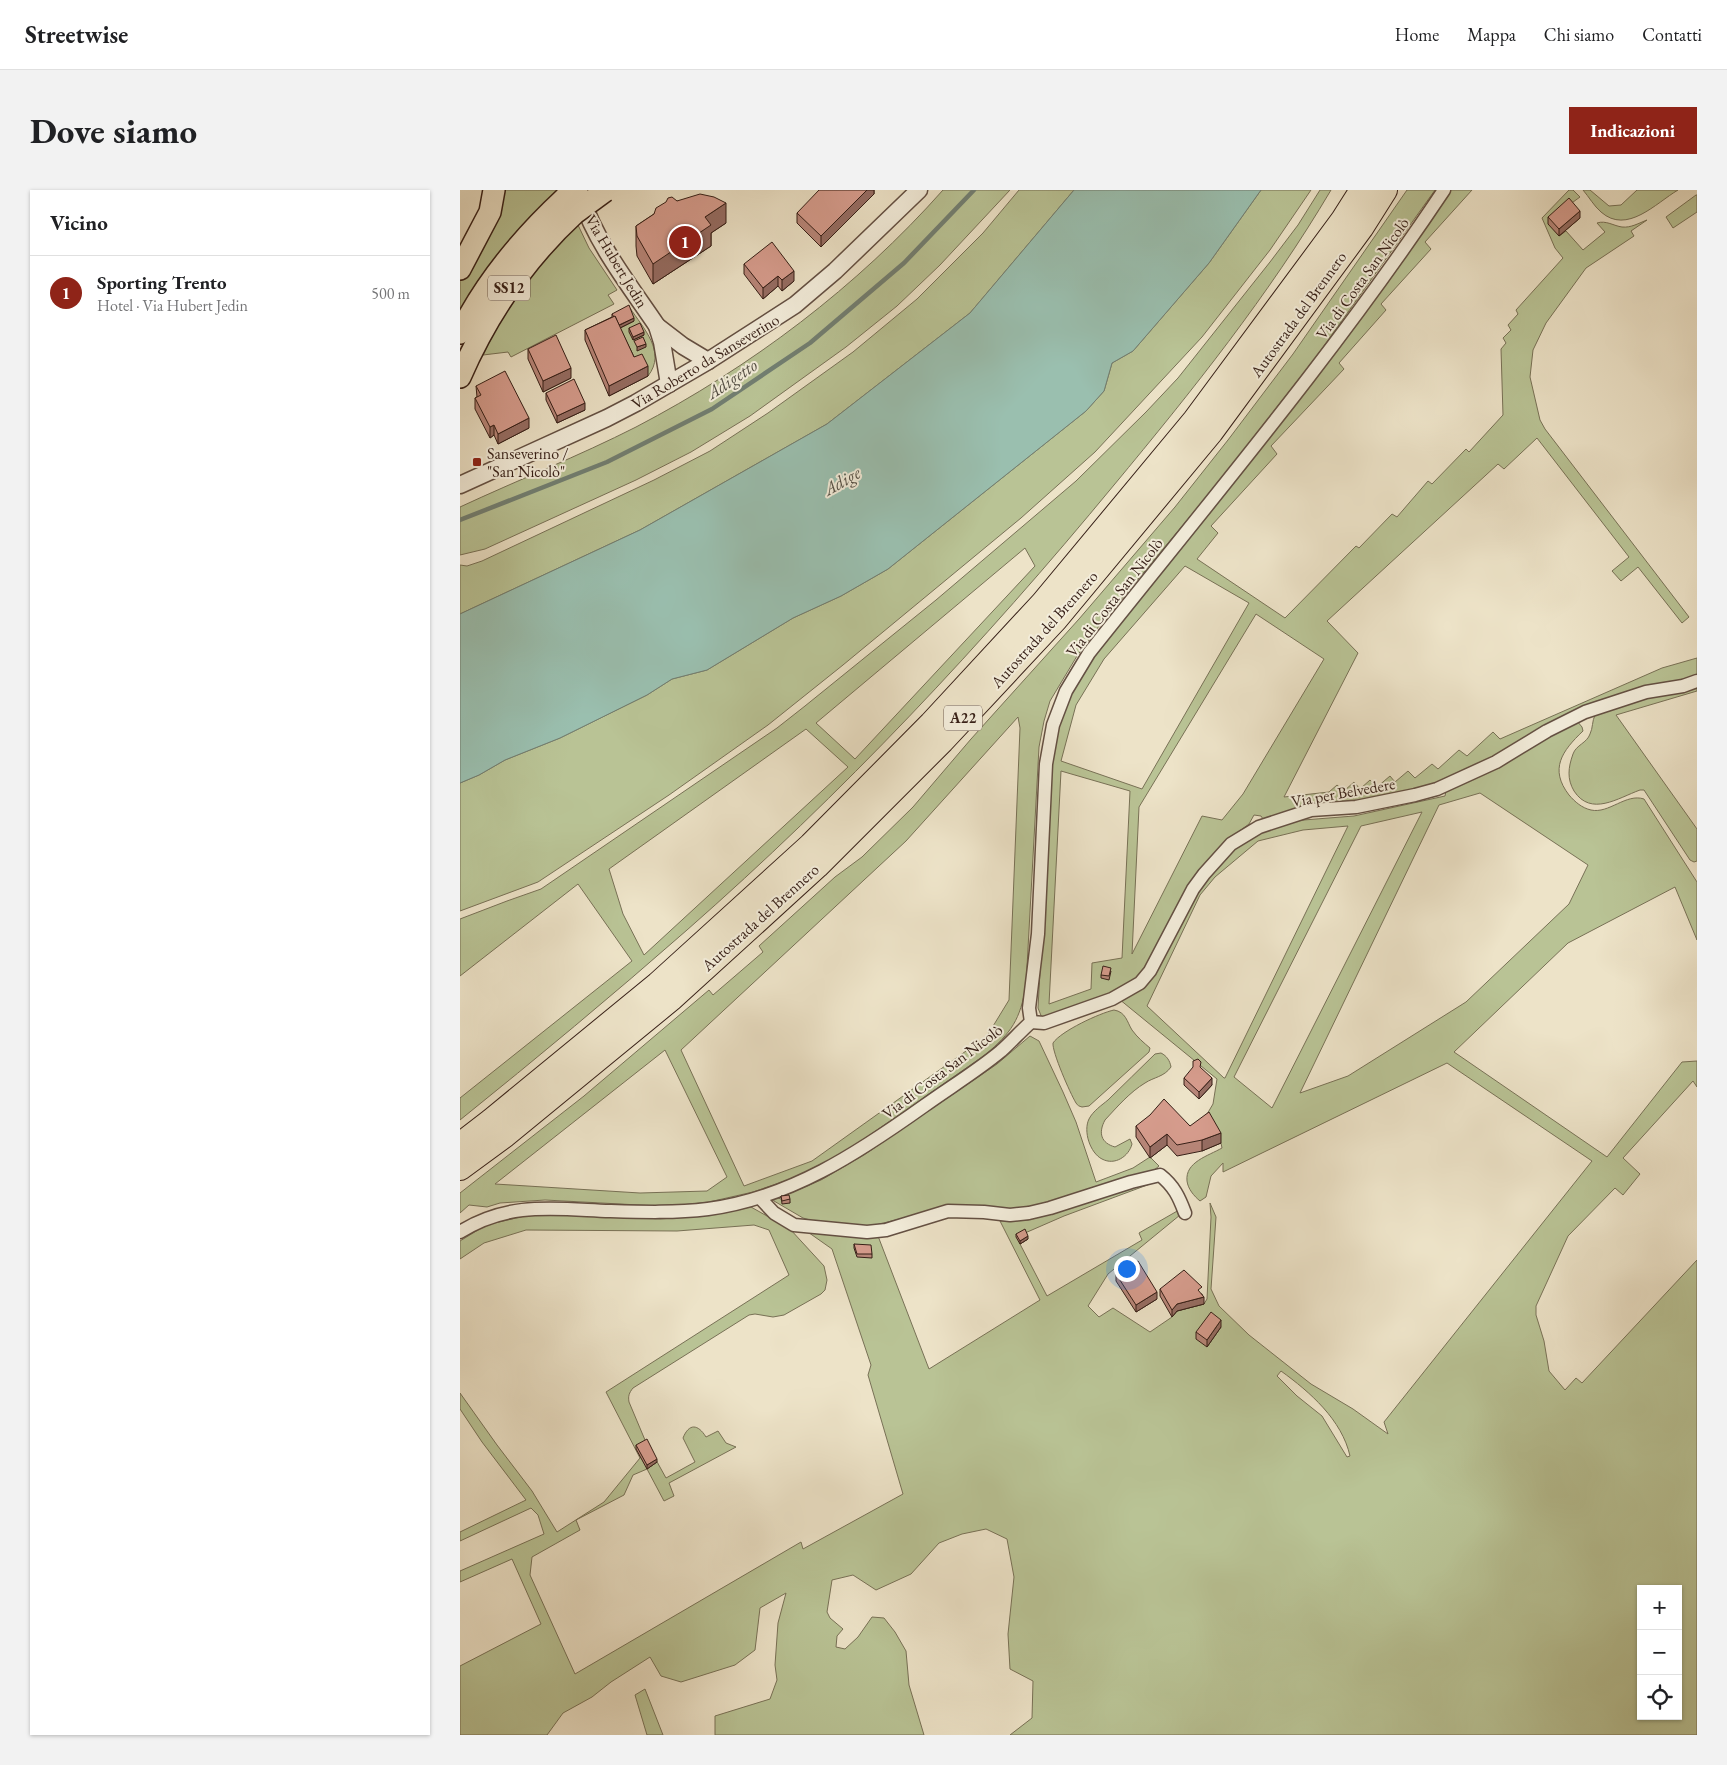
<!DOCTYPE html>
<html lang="it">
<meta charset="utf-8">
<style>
:root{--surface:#fff;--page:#f2f2f2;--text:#202124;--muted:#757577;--line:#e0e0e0;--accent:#8f2418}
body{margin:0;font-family:"EB Garamond",serif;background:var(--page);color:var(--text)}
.controls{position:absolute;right:15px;bottom:15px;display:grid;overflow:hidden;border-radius:0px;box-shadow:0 1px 4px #0004}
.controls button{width:45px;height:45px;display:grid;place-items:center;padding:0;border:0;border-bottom:1px solid var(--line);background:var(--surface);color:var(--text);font:25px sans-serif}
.you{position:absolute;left:666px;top:1078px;width:18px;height:18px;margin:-12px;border:4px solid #fff;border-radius:50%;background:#1a73e8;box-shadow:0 0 0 8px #1a73e833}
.badge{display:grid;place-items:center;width:32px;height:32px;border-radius:50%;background:var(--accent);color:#fff;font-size:16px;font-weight:700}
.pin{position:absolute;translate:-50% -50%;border:2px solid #fff;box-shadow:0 1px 5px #0006}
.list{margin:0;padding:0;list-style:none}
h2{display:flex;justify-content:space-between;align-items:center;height:65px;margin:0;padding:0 20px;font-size:21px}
h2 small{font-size:16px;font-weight:400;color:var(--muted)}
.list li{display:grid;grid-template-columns:32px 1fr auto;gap:15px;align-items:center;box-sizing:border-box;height:75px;padding:0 20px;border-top:1px solid var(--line)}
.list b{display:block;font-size:19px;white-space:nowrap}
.list p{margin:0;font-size:16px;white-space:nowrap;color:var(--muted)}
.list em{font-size:16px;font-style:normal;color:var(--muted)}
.icon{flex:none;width:28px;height:28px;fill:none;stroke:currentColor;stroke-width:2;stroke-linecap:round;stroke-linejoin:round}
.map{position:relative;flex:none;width:1237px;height:1545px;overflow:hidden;border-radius:0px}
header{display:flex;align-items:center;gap:30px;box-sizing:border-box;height:70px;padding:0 25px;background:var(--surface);border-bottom:1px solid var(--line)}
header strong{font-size:24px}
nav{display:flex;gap:28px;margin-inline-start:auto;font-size:18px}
.intro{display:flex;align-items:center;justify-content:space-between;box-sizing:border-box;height:120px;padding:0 30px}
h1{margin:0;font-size:35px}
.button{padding:12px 22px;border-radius:0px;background:var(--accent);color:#fff;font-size:18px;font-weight:700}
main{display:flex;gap:30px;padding:0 30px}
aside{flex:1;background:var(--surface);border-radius:0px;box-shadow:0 1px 4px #0004}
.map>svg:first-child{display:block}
.green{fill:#b9c395;stroke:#787156;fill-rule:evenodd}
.water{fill:#9abfaf;stroke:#727f72}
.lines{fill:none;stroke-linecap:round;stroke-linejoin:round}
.stream{stroke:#727f72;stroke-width:4.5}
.minor-casing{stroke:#645043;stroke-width:15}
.tertiary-casing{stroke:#645043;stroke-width:19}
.trunk-casing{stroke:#361f17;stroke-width:24}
.motorway-casing{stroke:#361f17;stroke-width:26}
.minor{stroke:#f3eddb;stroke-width:12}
.tertiary{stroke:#f3eddb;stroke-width:16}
.trunk{stroke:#ede3c8;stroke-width:21}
.motorway{stroke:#ede3c8;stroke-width:24}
.trunk-bridge-casing{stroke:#361f17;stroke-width:24;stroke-linecap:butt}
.trunk-bridge{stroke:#ede3c8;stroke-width:21}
.wall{fill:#b88679;stroke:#361f17}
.shaded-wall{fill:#966d63;stroke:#361f17}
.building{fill:#d69c8d;stroke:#361f17}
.poi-dot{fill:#8f2418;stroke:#f3eddb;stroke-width:2}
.labels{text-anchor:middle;stroke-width:4;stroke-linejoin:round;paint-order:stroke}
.shield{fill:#f3eddb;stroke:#6f5d52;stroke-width:1}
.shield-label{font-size:15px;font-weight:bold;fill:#361f17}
.street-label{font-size:16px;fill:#361f17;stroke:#f3eddb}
.poi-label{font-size:16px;fill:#361f17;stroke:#f3eddb;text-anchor:start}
.water-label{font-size:18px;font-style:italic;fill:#544f45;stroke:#f3eddb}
</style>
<header>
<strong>Streetwise</strong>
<nav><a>Home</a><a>Mappa</a><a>Chi siamo</a><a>Contatti</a></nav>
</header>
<div class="intro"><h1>Dove siamo</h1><a class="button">Indicazioni</a></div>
<main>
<aside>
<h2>Vicino<small></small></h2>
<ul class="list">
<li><span class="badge">1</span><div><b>Sporting Trento</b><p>Hotel · Via Hubert Jedin</p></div><em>500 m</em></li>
</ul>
</aside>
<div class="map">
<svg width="1237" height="1545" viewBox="0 0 1237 1545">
<rect width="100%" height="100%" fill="#ede3c8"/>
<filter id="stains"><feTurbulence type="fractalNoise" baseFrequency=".004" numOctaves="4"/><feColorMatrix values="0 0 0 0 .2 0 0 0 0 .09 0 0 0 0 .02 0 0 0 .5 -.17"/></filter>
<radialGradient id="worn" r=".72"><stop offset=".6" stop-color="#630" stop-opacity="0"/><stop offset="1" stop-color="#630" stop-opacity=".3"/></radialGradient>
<!-- green -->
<g class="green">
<polygon points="40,0 101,0 0,124 0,91 32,30"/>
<path d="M483 0H550L480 75 437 116 386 157 290 226 231 262 176 290 25 359 0 365V317C58 290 119 266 176 237 291 177 397 97 483 0Z"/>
<polygon points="559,0 614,0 510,123 367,234 180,340 0,424 0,375 7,376 22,371 194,290 250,261 308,223 393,162 457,109 523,43"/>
<polygon points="801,0 851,0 810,60 742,147 635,262 561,328 383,475 308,535 209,605 78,692 0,721 0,593 19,585 45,570 100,548 187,505 212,489 247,480 333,428 381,406 428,379 626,221 644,201 652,173 673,161 749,73"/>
<path d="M860 0H871C809 105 732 201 654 295 523 454 382 604 227 740 153 805 77 868 0 930V908L172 771 118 694 0 786V729L47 711 81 699 317 538 345 516 476 410 616 291 686 222 718 188 810 72 838 35ZM565 358 575 376 395 569 356 533ZM346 539 388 577 184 765 163 724 149 679Z"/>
<path d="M947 0H975L856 167 753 299 635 441 617 466 590 511 584 531 579 557 566 795C560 830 552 842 525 865L378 967 334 988 293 1002 249 1012 221 1015 198 1016 85 1010 40 1013 27 1017 9 1015 0 1023V1003L124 906 249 800 253 805 303 762 299 756 375 687 402 667 453 617 511 549 619 429 715 317 768 250 833 164ZM558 527 560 538 549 810 527 846 352 971 284 996 221 860 446 651ZM205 860 267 987 247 1001 180 1003 35 994Z"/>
<path d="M989 0H1012L965 52 971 59 921 114 926 120 879 173 884 179 811 256 817 264 751 336 758 343 737 369 825 428 896 356 899 358 932 324 937 327 968 291 972 294 1006 259 1009 262 1043 225 1041 159 1046 153 1043 148 1051 140 1048 135 1058 124 1056 120 1103 68 1095 58 1082 28 1109 0H1113L1120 7 1109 15 1099 46 1106 41 1123 60 1145 42 1137 33C1146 30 1154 36 1162 37 1171 38 1179 33 1187 30L1171 41 1174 46 1126 78 1086 133 1073 160 1070 187 1080 230 1085 239 1229 427 1222 433 1178 377 1161 391 1152 381 1169 367 1077 248 1044 279 1038 274 867 431 898 463 824 607 869 602 877 595 884 601 894 592 900 599 910 590 917 597 930 586 935 592 948 581 955 588 972 574 978 579 999 560 1007 566 1033 542 1040 549 1202 478 1237 468V485L1216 491 1202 493 1137 513 1054 558 969 596 949 601 803 629 801 626 794 625 789 634 770 648 689 775 676 789 658 802 582 828 578 818 592 560 603 519 625 476ZM725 376 789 413 682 599 601 571 616 515 644 469ZM796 424 864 469 783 604 762 630 742 626 672 764 679 617ZM601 581 670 601 662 768 632 773 631 799 589 814Z"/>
<path d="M1123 0H1130L1149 16 1161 15 1177 0H1218C1196 13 1167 45 1141 22 1134 16 1129 7 1123 0Z"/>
<polygon points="1236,5 1237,5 1237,22 1213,38 1206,27"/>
<path d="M118 35 129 58 157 100 148 105 154 114 51 167 48 162 23 165C46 116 78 72 118 35Z"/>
<path d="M170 118C183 138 207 162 188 186L182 174 174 178 156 136Z"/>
<path d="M1237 494V501L1156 525 1237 639V671L1234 672 1230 670 1184 600H1180C1158 608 1131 627 1114 601 1107 589 1108 578 1113 564 1116 555 1127 553 1130 544 1133 538 1132 531 1135 525L1183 506Z"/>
<path d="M1117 531 1122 537 1123 541C1102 561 1089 579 1109 605 1115 612 1122 618 1131 620 1149 624 1166 603 1184 609L1237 692V750L1215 697 1108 753 994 862 1147 967 1222 872 1237 871V897L1233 891 1163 968 1180 984 1163 1005 1155 998 1108 1046 1076 1116V1125L1084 1151 1089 1181 1105 1200 1116 1188 1122 1193 1237 1070V1545H550L572 1528 573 1491 550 1479 548 1444 554 1387 547 1349 526 1339 502 1344 479 1353 451 1384 416 1400 393 1385 372 1390 367 1422 370 1428 383 1439 377 1446 376 1457 385 1459 398 1447 412 1427 424 1428 435 1442 446 1461 449 1495 464 1545H255V1526L310 1509 317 1490 315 1475 318 1433 326 1403 300 1418 295 1460 275 1475 221 1492 201 1486 190 1467 151 1492 132 1507 103 1523 87 1545H0V1476L81 1434 52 1369 0 1392V1381L84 1344 78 1325 71 1318 0 1351V1342L66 1310 22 1252 0 1219V1203L37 1255 72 1301 97 1342 144 1312 180 1268 146 1202 329 1085 309 1040 294 1035 217 1041 66 1040 24 1053 0 1069V1051L26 1035 69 1025H147L200 1029 227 1027 291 1017 330 1039 364 1076 367 1090 365 1100 361 1104 324 1125 313 1127 295 1124 289 1125 173 1198C169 1203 168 1206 169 1212L185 1250 206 1288 235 1272 223 1248C229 1233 238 1234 246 1247L258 1241 266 1253 276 1257 209 1293 214 1306 204 1311 187 1279 173 1285 164 1305 116 1330 120 1340 72 1367 70 1385 115 1484 341 1352 343 1359 443 1304 408 1185 411 1175 372 1059 345 1040 418 1046 469 1179 580 1110 540 1031 568 1030 671 995 698 991 604 1026 565 1043 568 1049 560 1054 587 1106 682 1050 679 1043 719 1020 720 1025 648 1084 628 1116 639 1127 653 1118 690 1142 712 1127 717 1121 744 1114 747 1109 751 1027 750 1013 756 1027 751 1099 759 1116 789 1145 851 1194 893 1219 928 1244 924 1232 1132 971 987 873 763 982V973L751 986 746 1007 740 1011C734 1006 728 999 727 991 725 972 748 966 762 958L761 953 743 931 753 914 757 889 659 809 673 803 738 699 763 667 789 646 831 631 894 626 985 606 986 601ZM1020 603 1128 675 1109 714 1006 812 888 886 840 903 979 615ZM962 622 812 918 774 887 901 636ZM888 636 765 888H764L687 816 740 705 755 687 798 651 843 640ZM821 1181C850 1202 882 1230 890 1266L887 1267 862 1226 837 1206 817 1186ZM1181 1399H1218V1526H1181Z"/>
<path d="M654 820C666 822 667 832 672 840 677 847 684 853 690 858L689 862 629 916 622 917C619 916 618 916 616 913 610 903 592 862 593 853 601 841 640 823 654 820Z"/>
<polygon points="570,846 579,851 603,902 616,932 636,992 673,978 690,967 699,976 693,981 565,1020 487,1017 408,1037 367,1035 343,1028 314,1011 313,1009 316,1007 330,1013 328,1004 361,990 404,965 537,874"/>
<path d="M701 863C707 866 710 871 711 877 704 887 694 887 685 893 670 902 657 917 645 930 638 943 641 953 655 957L670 949 672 954C669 966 655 976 642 969 630 963 623 941 629 929 633 921 642 915 648 910 664 895 679 879 695 864Z"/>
<polygon points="185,1499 203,1545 187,1545 175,1505"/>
</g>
<!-- water -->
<polygon class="water" points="614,0 801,0 749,73 673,161 652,173 644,201 626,221 428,379 381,406 333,428 247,480 212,489 187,505 100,548 45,570 19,585 0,593 0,424 180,340 367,234 510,123"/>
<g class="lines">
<!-- stream -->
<polyline class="stream" points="0,330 147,272 252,219 350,153 444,73 514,0"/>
<defs>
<g id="minor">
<polyline points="571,832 584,833 652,809 680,793 690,781 733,699 744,684 771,654 799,637 851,620 896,617 955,605 977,599 1036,572 1087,541 1125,522 1186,502 1223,496 1237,491"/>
<path d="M300 1008 314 1023 334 1035 407 1042 426 1040 488 1021 524 1022 550 1025 569 1023 590 1018 671 992 700 985C714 996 719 1007 725 1023"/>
<path d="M0 1042C49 1011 95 1019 150 1021 183 1022 215 1023 248 1019 330 1008 398 963 464 916 489 898 517 881 541 861 551 852 560 842 571 832L569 818 578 744 586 574 593 535 606 501 629 463C750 311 876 162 984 0"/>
</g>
<g id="tertiary">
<path d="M121 7C136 53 170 96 197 136L202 152 209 194"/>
<polyline points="197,136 223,156 248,171"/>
<polyline points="0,295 147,228 176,213 248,171 335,115 375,81 459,0"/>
</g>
<g id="trunk">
<polyline points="0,79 30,22 34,0"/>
<path d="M0 143C26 91 63 47 105 8"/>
<path d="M0 187C27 125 65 69 115 23"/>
</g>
<g id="motorway">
<polyline points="0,955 31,931 198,794 351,655 471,534 583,413 735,230 883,30 902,0"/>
<polyline points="0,978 45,945 212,808 357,676 482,551 595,430 751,242 901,38 925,0"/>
</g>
</defs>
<!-- minor casing -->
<use href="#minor" class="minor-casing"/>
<!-- tertiary casing -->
<use href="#tertiary" class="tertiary-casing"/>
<!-- trunk casing -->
<use href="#trunk" class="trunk-casing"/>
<!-- motorway casing -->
<use href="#motorway" class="motorway-casing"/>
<!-- minor -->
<use href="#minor" class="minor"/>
<!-- tertiary -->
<use href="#tertiary" class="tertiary"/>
<!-- trunk -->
<use href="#trunk" class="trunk"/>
<!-- motorway -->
<use href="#motorway" class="motorway"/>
<defs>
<g id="trunk-bridge">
<polyline points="105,8 117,0"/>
<polyline points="115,23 145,1"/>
</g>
</defs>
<!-- trunk-bridge casing -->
<use href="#trunk-bridge" class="trunk-bridge-casing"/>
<!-- trunk-bridge -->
<use href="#trunk-bridge" class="trunk-bridge"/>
</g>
<!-- wall -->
<g class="wall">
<polygon points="414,0 414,4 361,57 337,33 337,23"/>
<polygon points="217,11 266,33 251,43 251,56 193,94 177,66 176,56 176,36 194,24"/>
<polygon points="1088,27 1120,28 1099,46 1088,34"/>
<polygon points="284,74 334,91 322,101 318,96 303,109 284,84"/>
<polygon points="152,124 174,131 160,138 174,167 188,186 149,206 125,150 125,140 152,127"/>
<polygon points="169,138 184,145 173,150 169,142"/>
<polygon points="68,159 111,188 83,202 68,169"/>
<polygon points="16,196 69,238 38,254 34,245 30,248 15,219 15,208 17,207"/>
<polygon points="86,203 125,220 97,233 86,210"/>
<polygon points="651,781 649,790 641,788 641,785"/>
<polygon points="741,878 752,895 739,909 724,895 724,888"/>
<polygon points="676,936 730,936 761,953 742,961 717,966 707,955 690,968 676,947"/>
<polygon points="321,1006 330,1009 330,1013 322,1014"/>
<polygon points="556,1044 568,1049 560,1054 556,1047"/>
<polygon points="394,1054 412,1064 412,1068 397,1067 394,1058"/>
<polygon points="656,1084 697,1109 676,1122 656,1091"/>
<polygon points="700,1099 742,1104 744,1114 717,1121 712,1127 700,1106"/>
<polygon points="761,1137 747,1157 736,1149 736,1142"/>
<polygon points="176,1255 197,1272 187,1279 176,1259"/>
</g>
<!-- shaded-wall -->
<g class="shaded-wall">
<polygon points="407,0 414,0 414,4 361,57 361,46"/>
<polygon points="266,13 266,33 251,43 251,56 193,94 193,74 245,27"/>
<polygon points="1120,21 1120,28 1099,46 1099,39"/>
<polygon points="334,81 334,91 322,101 322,90"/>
<polygon points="318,86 318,96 303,109 303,98"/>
<polygon points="174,128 174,131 158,139 158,136"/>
<polygon points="184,142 184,145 173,150 173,147"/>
<polygon points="186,154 186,157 177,161 177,157"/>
<polygon points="188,176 188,186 149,206 149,196"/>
<polygon points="111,178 111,188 83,202 83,191"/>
<polygon points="125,213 125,220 97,233 97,226"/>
<polygon points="69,228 69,238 38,254 38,244"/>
<polygon points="34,235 34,245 30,248 30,237"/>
<polygon points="752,888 752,895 739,909 739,902"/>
<polygon points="761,943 761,953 742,961 742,950"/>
<polygon points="707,944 707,955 690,968 690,957"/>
<polygon points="568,1046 568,1049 560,1054 560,1051"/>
<polygon points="697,1102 697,1109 676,1122 676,1115"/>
<polygon points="744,1107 744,1114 717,1121 712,1127 712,1120 717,1114"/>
<polygon points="761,1130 761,1137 747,1157 747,1150"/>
<polygon points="197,1269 197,1272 187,1279 187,1275"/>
</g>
<!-- building -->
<g class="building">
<polygon points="359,0 407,0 361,46 337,23"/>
<polygon points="240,4 254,7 266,13 245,27 251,35 193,74 177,46 176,36 194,24 196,18 206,12 208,8 212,7 217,11"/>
<polygon points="1109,8 1120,21 1099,39 1088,27"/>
<polygon points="312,52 334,81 322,90 318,86 303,98 284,74"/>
<polygon points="169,115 174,128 159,135 155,126 154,127 152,124"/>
<polygon points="155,126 174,167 182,164 188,176 149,196 125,140"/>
<polygon points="180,133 184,142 173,147 169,138"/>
<polygon points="96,145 111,178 83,191 68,159"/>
<polygon points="183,147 186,154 177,157 174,151"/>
<polygon points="45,181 69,228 38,244 34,235 30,237 15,208 21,205 16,196"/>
<polygon points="114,189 125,213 97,226 86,203"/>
<polygon points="643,776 651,778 649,786 641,785"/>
<polygon points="738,869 741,872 740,877 752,888 739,902 724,888 733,877 733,871"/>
<polygon points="704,909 730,936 749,922 761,943 742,950 717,955 707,944 690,957 676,936 690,925"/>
<polygon points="329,1005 330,1009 322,1011 321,1006"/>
<polygon points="565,1039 568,1046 560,1051 556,1044"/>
<polygon points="394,1054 411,1055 412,1064 397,1064"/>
<polygon points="678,1071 697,1102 676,1115 656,1084"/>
<polygon points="724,1080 742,1097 738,1100 744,1107 717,1114 712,1120 700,1099"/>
<polygon points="751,1122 761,1130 747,1150 736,1142"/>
<polygon points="187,1249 197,1269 187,1275 176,1255"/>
</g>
<!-- markers -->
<rect class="poi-dot" x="12" y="267" width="10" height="10" rx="2.5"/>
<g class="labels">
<!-- shield labels -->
<g class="shield">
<rect x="28" y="85.5" width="42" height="25" rx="4"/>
<rect x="484" y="515.5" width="38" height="25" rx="4"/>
</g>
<g class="shield-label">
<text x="49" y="103">SS12</text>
<text x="503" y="533">A22</text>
</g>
<!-- street labels -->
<g class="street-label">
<text transform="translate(157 71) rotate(59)" y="6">Via Hubert Jedin</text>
<text transform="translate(902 88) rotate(-54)" y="6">Via di Costa San Nicolò</text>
<text transform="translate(838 124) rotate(-54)" y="6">Autostrada del Brennero</text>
<text transform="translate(245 171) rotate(-31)" y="6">Via Roberto da Sanseverino</text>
<text transform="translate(654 407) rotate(-52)" y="6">Via di Costa San Nicolò</text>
<text transform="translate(584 439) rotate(-48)" y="6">Autostrada del Brennero</text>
<text transform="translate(883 602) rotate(-10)" y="6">Via per Belvedere</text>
<text transform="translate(300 727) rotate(-42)" y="6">Autostrada del Brennero</text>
<text transform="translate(482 881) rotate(-37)" y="6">Via di Costa San Nicolò</text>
</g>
<!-- poi labels -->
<g class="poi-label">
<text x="27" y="269">Sanseverino /<tspan x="27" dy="18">"San Nicolò"</tspan></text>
</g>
<!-- water labels -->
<g class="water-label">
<text transform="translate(272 189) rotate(-34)" y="6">Adigetto</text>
<text transform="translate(382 291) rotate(-30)" y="6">Adige</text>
</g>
</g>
<rect width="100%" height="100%" filter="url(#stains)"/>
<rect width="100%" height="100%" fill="url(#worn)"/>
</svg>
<div class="controls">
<button>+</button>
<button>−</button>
<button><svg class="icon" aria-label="locate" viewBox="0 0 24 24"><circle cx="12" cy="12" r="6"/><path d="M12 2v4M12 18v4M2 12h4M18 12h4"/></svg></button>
</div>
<div class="you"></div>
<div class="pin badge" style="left:225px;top:52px">1</div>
</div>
</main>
